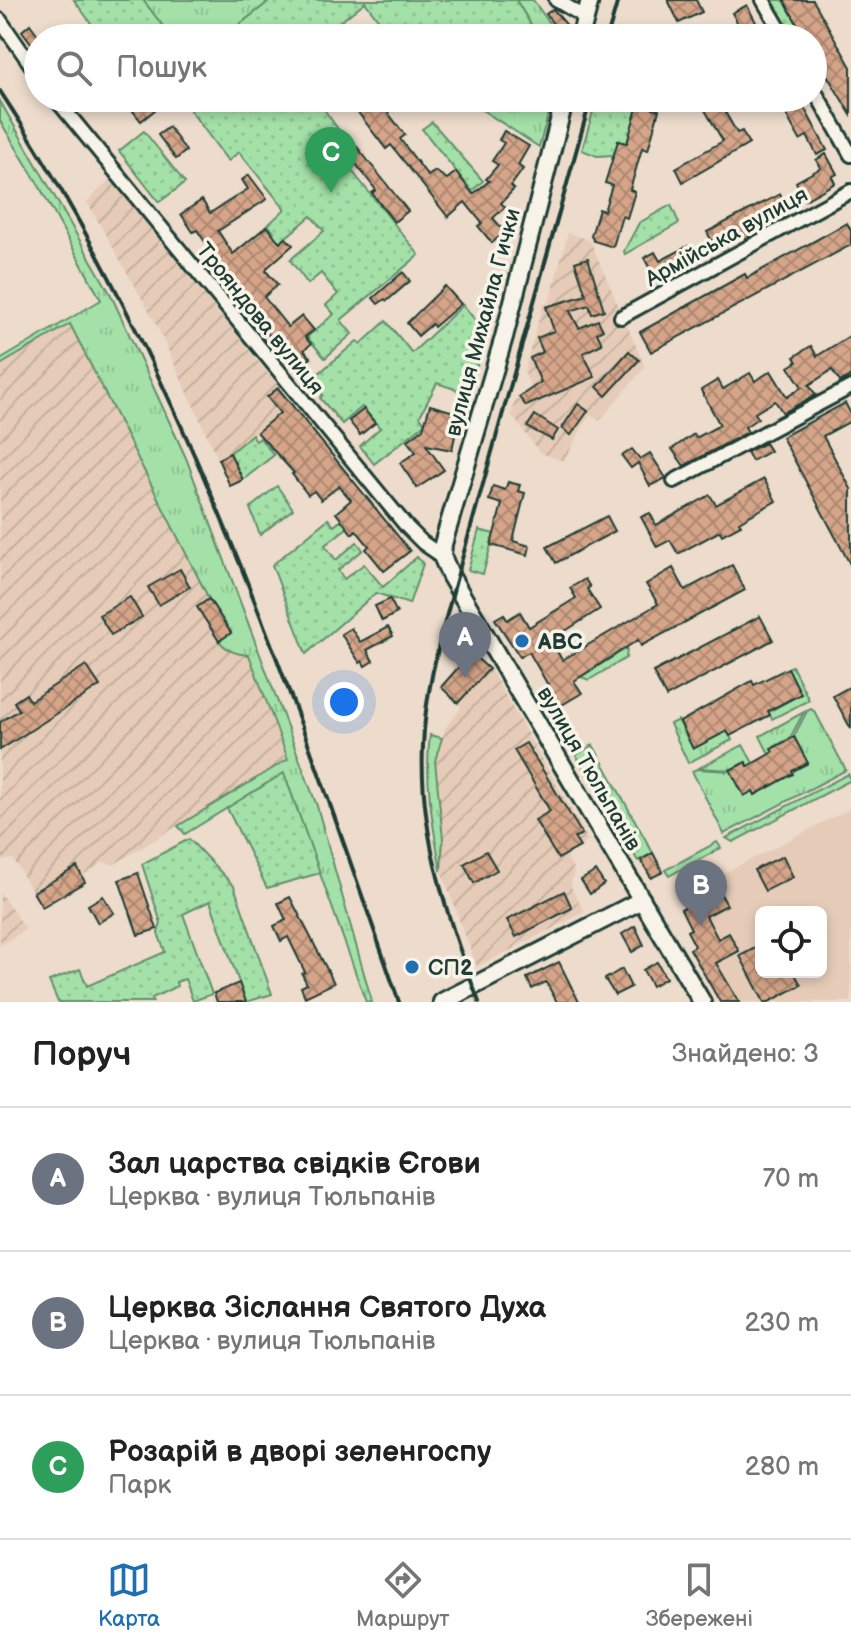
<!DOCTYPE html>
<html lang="uk">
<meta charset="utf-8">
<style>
:root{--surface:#fff;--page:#f2f2f2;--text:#222;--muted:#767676;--line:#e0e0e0;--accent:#1f6fb2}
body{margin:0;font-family:"Balsamiq Sans",sans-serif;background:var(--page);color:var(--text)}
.controls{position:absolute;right:24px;bottom:24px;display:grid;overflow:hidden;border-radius:12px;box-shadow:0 4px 12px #0003}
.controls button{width:72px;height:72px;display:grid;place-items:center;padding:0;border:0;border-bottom:2px solid var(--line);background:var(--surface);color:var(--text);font:40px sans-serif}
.you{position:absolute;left:344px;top:702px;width:28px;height:28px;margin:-20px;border:6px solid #fff;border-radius:50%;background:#1a73e8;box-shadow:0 0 0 12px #1a73e833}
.badge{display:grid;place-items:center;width:52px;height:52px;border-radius:50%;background:var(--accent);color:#fff;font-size:26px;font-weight:700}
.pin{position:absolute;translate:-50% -66px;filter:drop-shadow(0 2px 4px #0008)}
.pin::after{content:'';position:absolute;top:42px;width:28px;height:24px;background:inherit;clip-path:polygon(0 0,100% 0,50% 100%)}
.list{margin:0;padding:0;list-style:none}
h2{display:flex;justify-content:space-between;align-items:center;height:104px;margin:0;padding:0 32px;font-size:34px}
h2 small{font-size:26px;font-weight:400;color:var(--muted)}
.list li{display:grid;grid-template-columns:52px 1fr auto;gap:24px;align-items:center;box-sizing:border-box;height:144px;padding:0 32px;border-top:2px solid var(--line)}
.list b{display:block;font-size:30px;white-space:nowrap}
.list p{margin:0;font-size:26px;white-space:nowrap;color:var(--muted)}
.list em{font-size:26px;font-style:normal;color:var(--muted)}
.icon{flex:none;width:44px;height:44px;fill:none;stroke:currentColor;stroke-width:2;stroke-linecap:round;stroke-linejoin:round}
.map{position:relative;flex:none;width:851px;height:1002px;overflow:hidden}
.search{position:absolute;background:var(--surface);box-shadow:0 4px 12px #0003;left:24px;right:24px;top:24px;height:88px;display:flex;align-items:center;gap:20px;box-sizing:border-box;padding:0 28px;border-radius:44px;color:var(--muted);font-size:30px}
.sheet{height:536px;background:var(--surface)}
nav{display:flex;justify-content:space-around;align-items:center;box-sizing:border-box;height:112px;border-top:2px solid var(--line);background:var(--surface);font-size:22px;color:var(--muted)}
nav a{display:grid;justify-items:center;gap:4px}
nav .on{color:var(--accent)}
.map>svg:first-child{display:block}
.built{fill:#e6ccb8;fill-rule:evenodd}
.industrial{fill:url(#industrial-furrows)}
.grass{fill:url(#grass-tufts);stroke:#628f6e;stroke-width:2}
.garden{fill:url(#garden-dots);stroke:#628f6e;stroke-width:2}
.building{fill:url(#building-cross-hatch);stroke:#1f3d34;stroke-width:2}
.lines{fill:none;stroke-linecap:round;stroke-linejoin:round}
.street-casing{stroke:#1f3d34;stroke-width:18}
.secondary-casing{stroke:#1f3d34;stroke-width:22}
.street{stroke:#f7f3e8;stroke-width:12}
.secondary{stroke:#f7f3e8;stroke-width:16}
.rail{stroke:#1f3d34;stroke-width:4}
.poi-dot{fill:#1f6fb2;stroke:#f7f3e8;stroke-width:3}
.labels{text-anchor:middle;stroke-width:7;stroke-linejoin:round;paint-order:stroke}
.street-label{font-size:22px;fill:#1f3d34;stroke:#f7f3e8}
.poi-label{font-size:22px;font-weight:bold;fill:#1f3d34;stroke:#f7f3e8;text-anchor:start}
</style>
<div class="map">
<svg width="851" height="1002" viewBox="0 0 851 1002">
<defs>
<pattern id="industrial-furrows" width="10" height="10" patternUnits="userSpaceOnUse" patternTransform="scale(2)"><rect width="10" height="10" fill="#e6ccb8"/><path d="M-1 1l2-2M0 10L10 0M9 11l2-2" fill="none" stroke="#c5b09f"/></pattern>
<pattern id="grass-tufts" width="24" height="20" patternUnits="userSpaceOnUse" patternTransform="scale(2)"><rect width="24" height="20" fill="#a4e1a8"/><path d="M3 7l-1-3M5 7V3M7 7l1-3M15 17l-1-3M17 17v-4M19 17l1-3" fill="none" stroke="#8dc291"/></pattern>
<pattern id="garden-dots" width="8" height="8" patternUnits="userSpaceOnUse" patternTransform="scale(2)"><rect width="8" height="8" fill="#a4e1a8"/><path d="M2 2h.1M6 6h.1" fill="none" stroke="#8dc291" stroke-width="1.8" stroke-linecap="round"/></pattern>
<pattern id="building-cross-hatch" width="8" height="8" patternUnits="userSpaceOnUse" patternTransform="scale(2)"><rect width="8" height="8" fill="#d6a589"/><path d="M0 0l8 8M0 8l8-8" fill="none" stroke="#ad8871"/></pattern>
</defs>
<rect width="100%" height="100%" fill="#eddccc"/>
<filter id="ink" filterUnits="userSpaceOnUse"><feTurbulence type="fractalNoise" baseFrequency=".0125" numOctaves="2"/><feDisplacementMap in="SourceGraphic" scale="16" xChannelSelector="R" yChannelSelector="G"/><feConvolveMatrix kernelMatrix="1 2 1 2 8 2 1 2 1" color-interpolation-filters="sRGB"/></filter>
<g filter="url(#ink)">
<!-- built -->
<path class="built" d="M851 808V1002H720L703 971 739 951 728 932 717 937 709 921 703 924 691 903 717 889 713 879ZM761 912H821V972H761Z"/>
<!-- industrial -->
<g class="industrial">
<polygon points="110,179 292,403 230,453 218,459 154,320 87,202"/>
<polygon points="568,233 590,240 645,367 599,421 590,414 564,461 540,453 511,414 515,400 531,388 524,372 543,305 549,302"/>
<polygon points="70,324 209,599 248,655 288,759 113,865 104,862 82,876 85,882 42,907 13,859 0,861 0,365"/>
<polygon points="490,669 589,841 566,855 574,870 571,887 585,912 477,967 441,871 443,839 435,762 445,728 461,708 458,703"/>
<polygon points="0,893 26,929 0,946"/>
</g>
<!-- grass -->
<g class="grass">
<polygon points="143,0 265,0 266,4 222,38 172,38"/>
<polygon points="516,0 533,0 560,38 539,38"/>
<polygon points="469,98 553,98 539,147 467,100"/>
<path d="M0 101 111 295 186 458 317 806 372 1002H366L284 773 185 834 178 826 288 759 249 655C235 654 228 651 219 641L231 632 209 599 70 324 0 365V360L101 300 37 182 0 121Z"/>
<polygon points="627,648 626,658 589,680 581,677"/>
<polygon points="792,666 809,700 772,719 768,712 801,694 788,668"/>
<polygon points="811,709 815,712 846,770 724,834 692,771 697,769 731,771 755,794 807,763 794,736 807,711"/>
<polygon points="804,712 790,738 772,748 773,752 769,754 760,736"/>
<polygon points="678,720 693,749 727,731 732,740 688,763 670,724"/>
<path d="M430 735 442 738 435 761 443 839 441 871C433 826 424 780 430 735Z"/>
<polygon points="593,745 653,853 638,861 576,755"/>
<polygon points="743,745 753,763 748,766 745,762 730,770 699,768"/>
<polygon points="848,774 851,780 733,842 726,838"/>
<polygon points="717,842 721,848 669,876 665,870"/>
</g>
<!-- garden -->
<g class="garden">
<polygon points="74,0 143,0 172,38 102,38"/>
<polygon points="271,0 516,0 539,38 392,38 365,2 320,38 222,38"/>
<polygon points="770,0 784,0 805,38 791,38"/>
<polygon points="181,98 316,98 340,132 333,139 340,148 337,152 419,255 341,320 352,334 325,358 307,337 334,314 326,305 338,294 321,273 308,284 290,260 324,231 311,216 278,244 270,235 274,232 268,225 285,209 239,152 228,161"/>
<polygon points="597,98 636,98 635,103 641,105 636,111 629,144 618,141 614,155 597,156 582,150"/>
<polygon points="432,122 483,181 472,191 422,129"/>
<polygon points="144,131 185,183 159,202 119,151"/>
<polygon points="671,205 679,223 625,254 624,251 639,223"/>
<polygon points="463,305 486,333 469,394 437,383 420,416 425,424 374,464 360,446 380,428 362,407 342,424 320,398 323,395 311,380 357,341 361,344 386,321 412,353"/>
<polygon points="252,434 256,441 260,438 274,455 243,480 230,453"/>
<polygon points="277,486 293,509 260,535 250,508"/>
<polygon points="346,516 352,524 325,545 336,560 357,542 363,550 338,570 344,579 364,564 383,587 417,557 423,564 409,604 376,593 306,654 272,565 328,519 334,526"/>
<polygon points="479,530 494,534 483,574 468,570"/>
<polygon points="284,773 320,873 267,888 227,808"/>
<polygon points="189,839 234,886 272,994 246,1002 210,901 183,914 212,994 193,1001 185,979 176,982 177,986 152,998 153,1002 58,1002 49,981 80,969 87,986 165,952 158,933 161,923 142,864"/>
</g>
<!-- building -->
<g class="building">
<polygon points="668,0 696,0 702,12 679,23"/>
<polygon points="784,0 813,0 851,67 851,115 813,52 813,38 805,38"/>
<polygon points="747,5 764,38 746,38 732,13"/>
<polygon points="553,9 570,29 561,35 546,14"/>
<polygon points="30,24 38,35 38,52 22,31"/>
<polygon points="137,98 170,98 141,121 133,111 141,104"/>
<polygon points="347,98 393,98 383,106 405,135 400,139 428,176 435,171 447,179 456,172 473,194 489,181 486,179 498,165 492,161 504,143 499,140 504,131 529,146 518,165 523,169 511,186 514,189 501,203 505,207 493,218 505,232 492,243 478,226 482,223 465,202 448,217 391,145 386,149"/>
<polygon points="640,98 656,98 653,109 659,110 648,150 642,148 630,190 635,192 627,218 622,216 613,247 594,241 591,236 599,209 604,211 612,185 605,183 618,141 627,143"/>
<polygon points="698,98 717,98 737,133 742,131 749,144 683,182 676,168 723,141"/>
<polygon points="777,98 799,98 827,150 817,155 807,136 800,140"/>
<polygon points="169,127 186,151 176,159 158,135"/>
<polygon points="354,143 408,211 394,222 372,193 376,190 345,150"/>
<polygon points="826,154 837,174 832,177 835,183 805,200 796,182 821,168 816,160"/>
<polygon points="249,175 267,199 218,231 233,254 267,226 280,243 286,238 293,245 268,267 266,271 278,285 264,297 288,327 302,316 314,330 305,337 311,344 304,350 311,358 297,369 240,301 247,296 230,274 223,280 214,269 220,264 197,230 193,232 181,214 202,200 210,213 248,189 242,180"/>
<polygon points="780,194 788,209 752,229 754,234 745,239 743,235 716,249 707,232"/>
<polygon points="847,223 851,231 851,245 651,352 640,332 745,274 747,278"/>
<polygon points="688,246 696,262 657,282 644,258 655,252 660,261"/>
<polygon points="588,258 604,310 592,314 589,305 570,311 579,328 598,320 603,330 597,333 602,344 583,353 595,377 526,406 519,397 541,382 530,358 543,352 537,338 554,331 546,307 586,295 575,262"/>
<polygon points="403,272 410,281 387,301 385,299 378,304 373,298"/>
<polygon points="445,286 461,304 434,327 432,324 418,336 407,323"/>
<polygon points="851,335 851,376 840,382 832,370 809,385 816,395 783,413 775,401 755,413 758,418 745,427 748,432 684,466 672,449 694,434 696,438 720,425 701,390 718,380 723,389 750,373 755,381 771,371 787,397 802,387 789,367 797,362 794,357 811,346 817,356"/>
<polygon points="629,351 639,360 606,396 597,387"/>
<polygon points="278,388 410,551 384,571 366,549 369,546 356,530 352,534 336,513 351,500 339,486 321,500 314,491 308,495 292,474 294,473 257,432 280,413 267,397"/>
<polygon points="845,403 851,414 851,421 823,436 851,489 851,566 782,437"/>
<polygon points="578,404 588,411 571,435 562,428"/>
<polygon points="430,405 454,412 452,420 458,422 452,450 426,445 444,470 417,488 400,463 416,452 407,441 423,429"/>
<polygon points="364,409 375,423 360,435 349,421"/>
<polygon points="535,415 558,430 552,440 527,427"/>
<polygon points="765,443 770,451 752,461 747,452"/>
<polygon points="632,449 640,459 650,453 666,478 650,486 638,463 631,468 622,456"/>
<polygon points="230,453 243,480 230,486 218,459"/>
<polygon points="764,479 776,501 739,522 741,525 722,535 720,531 678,554 670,540 657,547 641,517 650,513 656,525 710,495 716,505"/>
<polygon points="508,482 520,485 518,491 525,493 513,541 530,546 528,555 491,545 502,504 489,500 493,486 505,490"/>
<polygon points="607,516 615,531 556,563 547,547"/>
<polygon points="732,565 745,590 641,646 638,640 574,681 582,693 560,706 529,652 520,657 495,619 504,614 507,620 520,612 529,627 576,598 570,588 585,579 590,587 587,589 600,609 551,640 562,660 658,604 646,584 673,568 685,590"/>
<polygon points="180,569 190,587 159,605 148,587"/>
<polygon points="130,597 142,617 111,635 99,615"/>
<polygon points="209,599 231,633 219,641 197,607"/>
<polygon points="390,599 397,613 382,621 375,606"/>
<polygon points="760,616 773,640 666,697 653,672"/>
<polygon points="388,627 393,636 367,650 373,661 365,666 362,661 360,663 341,634 351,628 360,642"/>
<polygon points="471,653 489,669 458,703 441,687"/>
<polygon points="86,665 100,686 0,750 0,722 19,710 14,702 26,694 30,701"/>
<polygon points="788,668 801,694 768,711 770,715 730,736 727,731 693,749 680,722 752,681 754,685"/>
<polygon points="851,686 851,729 833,696"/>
<polygon points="794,737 808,763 792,771 793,774 755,795 753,791 744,796 730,770 746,762 748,766 773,752 771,749"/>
<polygon points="526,743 582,834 574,838 580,847 558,859 535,820 550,811 514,750"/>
<polygon points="486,851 497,870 474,883 464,864"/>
<polygon points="653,853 663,872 651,878 641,860"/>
<polygon points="783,856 793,877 765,891 754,870"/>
<polygon points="77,867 85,882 42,907 33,892"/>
<polygon points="596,871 604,884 590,894 581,880"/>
<polygon points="138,873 157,929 138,935 119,880"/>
<polygon points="718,889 727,905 706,916 718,939 729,933 739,951 716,963 739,1002 720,1002 690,949 695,946 687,931 691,929 681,909"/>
<polygon points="564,891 572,908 516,937 507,920"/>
<polygon points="103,896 114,913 98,923 88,905"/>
<polygon points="290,897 334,983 305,997 301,987 307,984 302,974 305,972 288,937 281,941 274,926 286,920 278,903"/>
<polygon points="635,926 644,945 632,952 622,934"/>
<polygon points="761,945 761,972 794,972 801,985 769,1002 764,1002 740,956"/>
<polygon points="559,962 579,1002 557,1002 546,982 532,989 527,978"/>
<polygon points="657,962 666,978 652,986 643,970"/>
<polygon points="622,969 631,987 615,995 605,979"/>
<polygon points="239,983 246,1002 217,1002 214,993"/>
</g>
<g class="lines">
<defs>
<g id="street">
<polyline points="556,0 585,17"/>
<polyline points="763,0 785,38"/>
<polyline points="0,20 38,75"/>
<polyline points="813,88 851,155"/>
<polyline points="55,98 407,527 423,543 442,556"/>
<polyline points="621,317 851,191"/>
<polyline points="674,481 851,387"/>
</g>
<g id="secondary">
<polyline points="580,38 590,0"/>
<polyline points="565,98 504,337 443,544 442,556 451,577 702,1002"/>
<polyline points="442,1002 642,900"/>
</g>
</defs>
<!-- street casing -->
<use href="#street" class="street-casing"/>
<!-- secondary casing -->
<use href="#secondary" class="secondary-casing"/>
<!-- street -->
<use href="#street" class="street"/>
<!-- secondary -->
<use href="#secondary" class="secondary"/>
<!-- rail -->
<g class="rail">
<polyline points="607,38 618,0"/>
<path d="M0 91C183 368 291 691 399 1002"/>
<path d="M479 1002C448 921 419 834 423 746 425 690 441 637 455 584L591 98"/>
</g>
</g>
</g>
<!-- markers -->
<g class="poi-dot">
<circle cx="522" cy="641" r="8"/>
<circle cx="412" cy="967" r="8"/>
</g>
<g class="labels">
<!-- street labels -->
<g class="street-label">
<text transform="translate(726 236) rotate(-29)" y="8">Армійська вулиця</text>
<text transform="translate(261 318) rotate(51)" y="8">Трояндова вулиця</text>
<text transform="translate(482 322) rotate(-75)" y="8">вулиця Михайла Гички</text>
<text transform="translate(590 768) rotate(60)" y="8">вулиця Тюльпанів</text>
</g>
<!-- poi labels -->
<g class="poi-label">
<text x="538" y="649">ABC</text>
<text x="428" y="975">СП2</text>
</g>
</g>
</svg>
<div class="controls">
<button><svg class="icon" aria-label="locate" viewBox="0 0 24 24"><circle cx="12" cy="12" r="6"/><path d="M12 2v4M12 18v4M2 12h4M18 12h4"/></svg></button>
</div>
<div class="you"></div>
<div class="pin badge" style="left:465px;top:678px;background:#6b7280">A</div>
<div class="pin badge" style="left:701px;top:926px;background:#6b7280">B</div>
<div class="pin badge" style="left:331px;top:193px;background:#2e9e5b">C</div>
<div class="search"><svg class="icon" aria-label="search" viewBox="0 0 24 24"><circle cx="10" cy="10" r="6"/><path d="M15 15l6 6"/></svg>Пошук</div>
</div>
<section class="sheet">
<h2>Поруч<small>Знайдено: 3</small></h2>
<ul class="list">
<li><span class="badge" style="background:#6b7280">A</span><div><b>Зал царства свідків Єгови</b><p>Церква · вулиця Тюльпанів</p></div><em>70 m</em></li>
<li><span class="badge" style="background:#6b7280">B</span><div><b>Церква Зіслання Святого Духа</b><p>Церква · вулиця Тюльпанів</p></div><em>230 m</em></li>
<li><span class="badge" style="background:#2e9e5b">C</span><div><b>Розарій в дворі зеленгоспу</b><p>Парк</p></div><em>280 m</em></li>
</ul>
</section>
<nav>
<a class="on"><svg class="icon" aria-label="map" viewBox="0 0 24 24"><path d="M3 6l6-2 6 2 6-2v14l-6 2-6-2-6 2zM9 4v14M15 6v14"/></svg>Карта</a>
<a><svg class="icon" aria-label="directions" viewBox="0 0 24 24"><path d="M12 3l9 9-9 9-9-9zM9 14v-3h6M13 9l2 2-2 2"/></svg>Маршрут</a>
<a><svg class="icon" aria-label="saved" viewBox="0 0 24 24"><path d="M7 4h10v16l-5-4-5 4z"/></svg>Збережені</a>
</nav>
